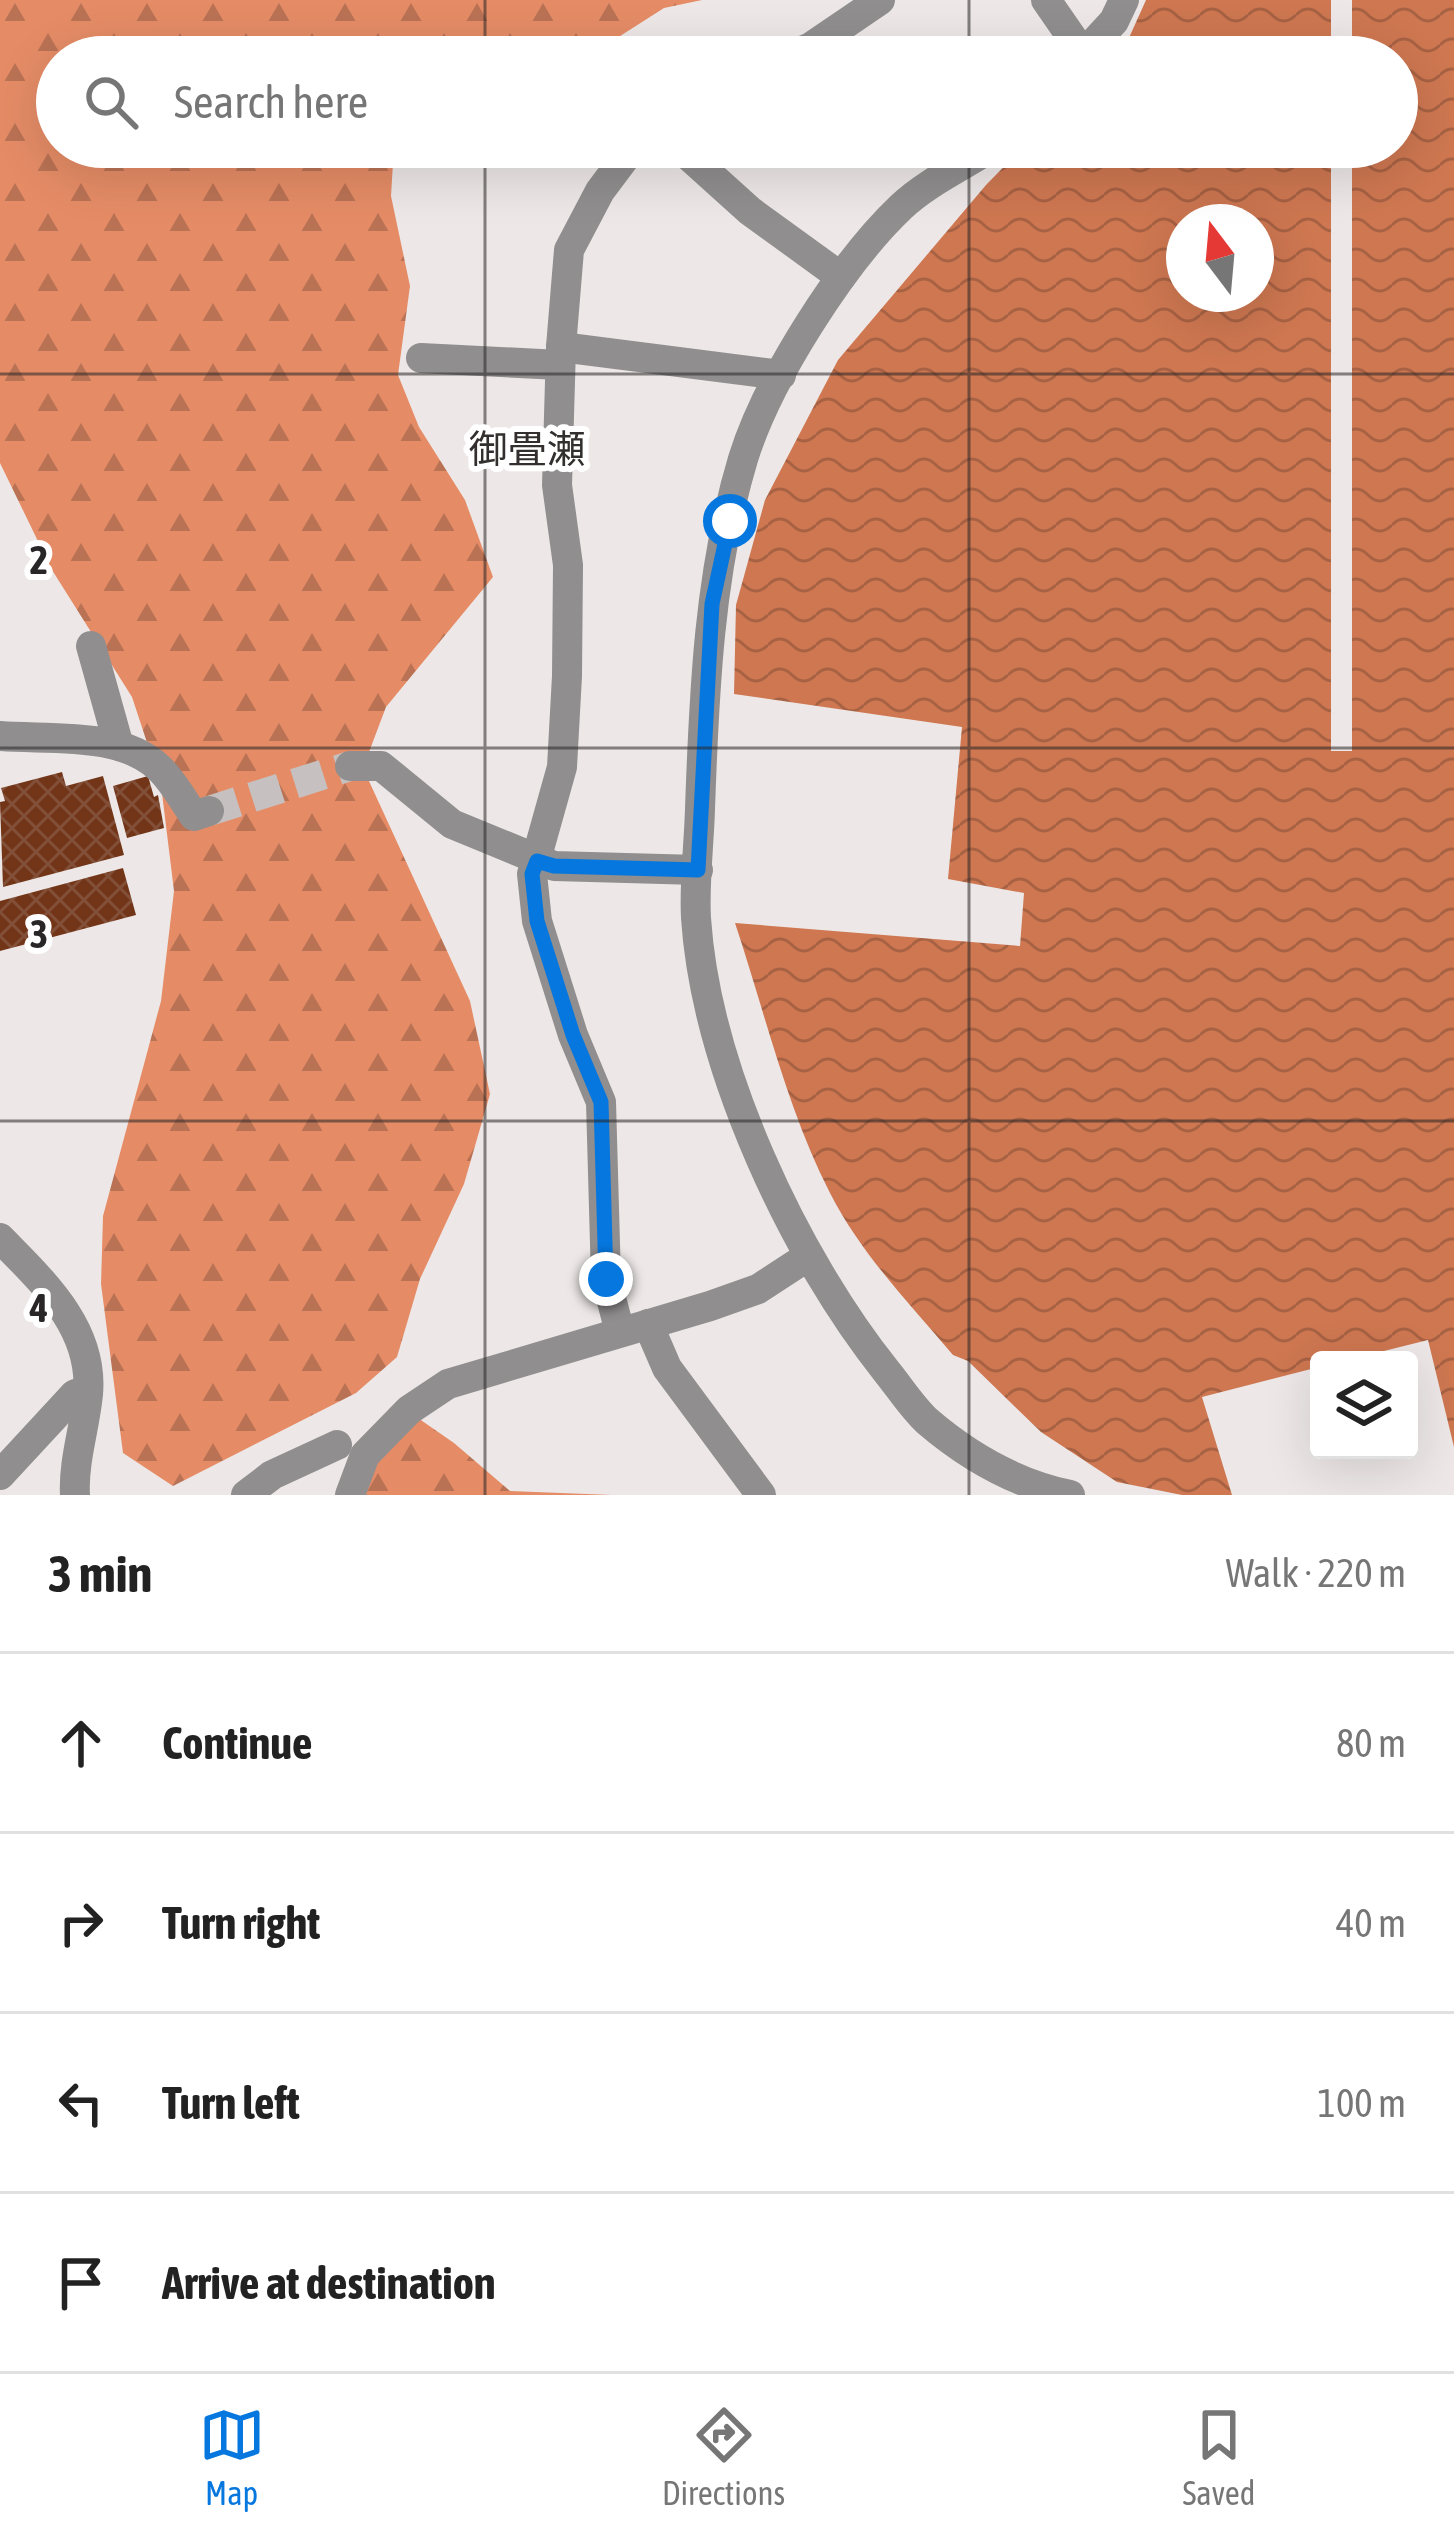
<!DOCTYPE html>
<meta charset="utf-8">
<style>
:root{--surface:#fff;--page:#f6f6f6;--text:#222;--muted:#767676;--line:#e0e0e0;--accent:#0577de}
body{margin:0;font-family:"Asap Condensed","Noto Sans JP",sans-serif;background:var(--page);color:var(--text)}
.controls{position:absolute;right:36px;bottom:36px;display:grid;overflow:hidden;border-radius:12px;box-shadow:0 12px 48px #0002}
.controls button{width:108px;height:108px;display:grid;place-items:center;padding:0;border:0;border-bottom:3px solid var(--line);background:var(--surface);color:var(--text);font:60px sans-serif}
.compass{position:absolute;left:1166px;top:204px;width:108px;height:108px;border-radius:50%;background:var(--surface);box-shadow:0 12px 48px #0002;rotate:344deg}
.stop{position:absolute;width:36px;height:36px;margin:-27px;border:9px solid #0577de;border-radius:50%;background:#fff}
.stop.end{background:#0577de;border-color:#fff;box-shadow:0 3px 12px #0008}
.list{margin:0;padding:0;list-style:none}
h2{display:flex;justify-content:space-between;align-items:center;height:156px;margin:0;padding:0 48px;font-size:51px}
h2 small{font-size:39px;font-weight:400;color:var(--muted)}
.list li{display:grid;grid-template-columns:78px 1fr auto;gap:36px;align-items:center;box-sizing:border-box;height:180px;padding:0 48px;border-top:3px solid var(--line)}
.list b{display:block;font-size:45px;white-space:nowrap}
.list em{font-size:39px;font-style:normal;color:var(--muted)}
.icon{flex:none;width:66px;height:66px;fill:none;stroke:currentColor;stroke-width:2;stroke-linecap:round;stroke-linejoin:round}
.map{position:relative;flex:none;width:1454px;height:1495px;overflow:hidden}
.search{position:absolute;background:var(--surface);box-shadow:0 12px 48px #0002;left:36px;right:36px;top:36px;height:132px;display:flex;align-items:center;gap:30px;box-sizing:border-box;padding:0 42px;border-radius:66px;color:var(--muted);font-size:45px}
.sheet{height:876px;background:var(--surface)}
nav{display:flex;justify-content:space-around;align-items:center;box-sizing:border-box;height:168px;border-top:3px solid var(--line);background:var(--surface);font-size:33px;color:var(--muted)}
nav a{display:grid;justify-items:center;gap:6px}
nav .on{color:var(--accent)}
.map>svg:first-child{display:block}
.forest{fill:url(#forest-firs)}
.water{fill:url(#water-waves);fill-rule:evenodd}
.pier{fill:#ede8e7}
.building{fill:url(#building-cross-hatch)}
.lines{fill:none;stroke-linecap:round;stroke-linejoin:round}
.minor-tunnel{stroke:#c6c1c0;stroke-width:30;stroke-dasharray:30 15;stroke-linecap:butt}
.minor{stroke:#908e8e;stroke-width:30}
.route{stroke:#0577de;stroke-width:15}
.grid{fill:none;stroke:#282626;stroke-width:3;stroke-opacity:0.55}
.labels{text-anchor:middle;stroke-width:12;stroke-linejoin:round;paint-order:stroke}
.quarter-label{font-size:39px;fill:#322f2e;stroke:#fff}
.grid-label{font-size:39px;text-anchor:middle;font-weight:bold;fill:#282626;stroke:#fff;stroke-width:12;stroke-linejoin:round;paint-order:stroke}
</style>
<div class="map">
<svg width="1454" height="1495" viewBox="0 0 1454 1495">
<defs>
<pattern id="forest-firs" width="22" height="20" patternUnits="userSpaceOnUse" patternTransform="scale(3)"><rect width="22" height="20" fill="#e58c66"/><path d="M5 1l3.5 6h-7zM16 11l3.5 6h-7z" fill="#ba7254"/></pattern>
<pattern id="water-waves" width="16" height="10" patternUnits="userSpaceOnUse" patternTransform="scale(3)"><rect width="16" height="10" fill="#ce7751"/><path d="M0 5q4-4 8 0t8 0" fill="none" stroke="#a76143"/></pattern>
<pattern id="building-cross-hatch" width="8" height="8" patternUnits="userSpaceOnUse" patternTransform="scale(3)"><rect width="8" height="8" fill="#733518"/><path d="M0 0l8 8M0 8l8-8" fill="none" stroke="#825039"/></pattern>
</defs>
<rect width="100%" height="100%" fill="#ede8e7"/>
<!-- forest -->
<g class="forest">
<polygon points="0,0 702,0 664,8 617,38 568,57 57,57 57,147 394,147 391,196 410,286 398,375 419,427 465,500 493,577 386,707 363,768 470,1001 490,1094 464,1184 420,1279 397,1357 356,1393 173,1486 123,1453 101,1284 103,1216 161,1001 174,891 161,785 132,697 52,570 0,463"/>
<polygon points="415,1416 454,1443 510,1491 612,1495 362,1495 371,1466"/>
</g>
<!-- water -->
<path class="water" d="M1146 0H1454V1447L1428 1340 1348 1360H1319V1367L1202 1397 1232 1495H1182L1117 1482 1041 1432 968 1361 953 1355C910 1304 861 1254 830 1193 787 1109 765 1013 735 923L1020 946 1024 893 948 879 962 727 734 694 736 605 765 500 838 360 986 185 1023 147H1397V57H1111L1128 40ZM1184 222H1256V294H1184Z"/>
<!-- pier -->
<g class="pier">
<rect x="1331" y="0" width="21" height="57"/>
<rect x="1331" y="147" width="21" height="604"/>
</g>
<!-- building -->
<g class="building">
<polygon points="62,772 66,786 103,776 124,855 3,887 0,802 5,801 1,788"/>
<polygon points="148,776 154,797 158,795 164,828 127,838 113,786"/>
<polygon points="123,868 136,915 0,951 0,901"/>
</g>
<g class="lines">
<!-- minor-tunnel -->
<polyline class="minor-tunnel" points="209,811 350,766"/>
<!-- minor -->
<g class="minor">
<polyline points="1046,0 1084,55"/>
<polyline points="787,57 811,47 880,0"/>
<polyline points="1081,57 1114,21 1124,0"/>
<polyline points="679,147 750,211 841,277"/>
<path d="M992 147C963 166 926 183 901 207 842 263 767 381 743 459 709 572 704 693 700 809 699 845 694 883 696 918 706 1068 794 1256 887 1372 900 1388 912 1407 927 1421 969 1457 1017 1484 1070 1495"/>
<polyline points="561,347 781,375"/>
<polyline points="421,358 560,365"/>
<polyline points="91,646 119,746"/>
<path d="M0 736C49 740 121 731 159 768 173 781 183 800 194 816L209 811"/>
<polyline points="350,766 381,766 452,824 554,866 698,870"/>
<path d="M0 1238C42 1281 94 1328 88 1394 85 1427 73 1462 75 1495"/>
<polyline points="648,1324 667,1368 761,1495"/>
<polyline points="620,1332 606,1279 601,1102 573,1035 537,921 532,874 562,767 567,676 568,565 557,485 561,347 569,250 600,191 633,147"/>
<polyline points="0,1475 75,1394 88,1391"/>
<polyline points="246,1495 272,1475 337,1445"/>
<polyline points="350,1495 365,1455 409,1410 448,1384 710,1306 758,1289 807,1257"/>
</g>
</g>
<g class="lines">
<!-- route -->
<polyline class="route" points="606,1279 601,1102 573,1035 537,921 532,874 537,861 554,866 698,870 712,604 730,521"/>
</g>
<!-- grid -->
<path class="grid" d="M485 0V57M969 0V57M485 147V1495M969 147V1495M0 374H1454M0 748H1454M0 1121H1454"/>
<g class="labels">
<!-- quarter labels -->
<g class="quarter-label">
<text x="527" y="463">御畳瀬</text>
</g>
</g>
<g class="grid-label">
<text x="39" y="574">2</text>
<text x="39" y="948">3</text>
<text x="39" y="1322">4</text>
</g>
</svg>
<div class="controls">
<button><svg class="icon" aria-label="layers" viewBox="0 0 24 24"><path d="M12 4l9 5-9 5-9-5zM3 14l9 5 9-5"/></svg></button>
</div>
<svg class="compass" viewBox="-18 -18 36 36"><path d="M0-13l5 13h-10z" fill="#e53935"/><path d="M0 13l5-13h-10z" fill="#767676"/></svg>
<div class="stop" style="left:730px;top:521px"></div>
<div class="stop end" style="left:606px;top:1279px"></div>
<div class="search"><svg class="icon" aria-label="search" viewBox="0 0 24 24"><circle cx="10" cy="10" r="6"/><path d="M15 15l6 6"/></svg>Search here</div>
</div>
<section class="sheet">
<h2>3 min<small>Walk · 220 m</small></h2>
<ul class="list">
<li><svg class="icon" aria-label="ahead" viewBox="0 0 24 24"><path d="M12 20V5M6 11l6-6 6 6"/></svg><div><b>Continue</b></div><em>80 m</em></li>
<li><svg class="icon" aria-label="right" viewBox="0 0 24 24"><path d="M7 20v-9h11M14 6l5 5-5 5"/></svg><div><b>Turn right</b></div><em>40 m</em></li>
<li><svg class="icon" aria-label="left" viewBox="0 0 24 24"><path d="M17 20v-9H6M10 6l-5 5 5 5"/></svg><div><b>Turn left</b></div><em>100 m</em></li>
<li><svg class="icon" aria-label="arrive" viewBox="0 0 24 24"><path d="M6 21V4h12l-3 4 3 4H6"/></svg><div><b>Arrive at destination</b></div></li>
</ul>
</section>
<nav>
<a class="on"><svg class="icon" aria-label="map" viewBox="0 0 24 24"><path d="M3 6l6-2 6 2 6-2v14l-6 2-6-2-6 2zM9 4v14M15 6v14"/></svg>Map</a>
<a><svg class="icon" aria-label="directions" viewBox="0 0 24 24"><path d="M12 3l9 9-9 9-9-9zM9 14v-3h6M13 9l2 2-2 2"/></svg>Directions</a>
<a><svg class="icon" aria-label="saved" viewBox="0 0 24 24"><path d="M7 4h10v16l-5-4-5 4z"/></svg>Saved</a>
</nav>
